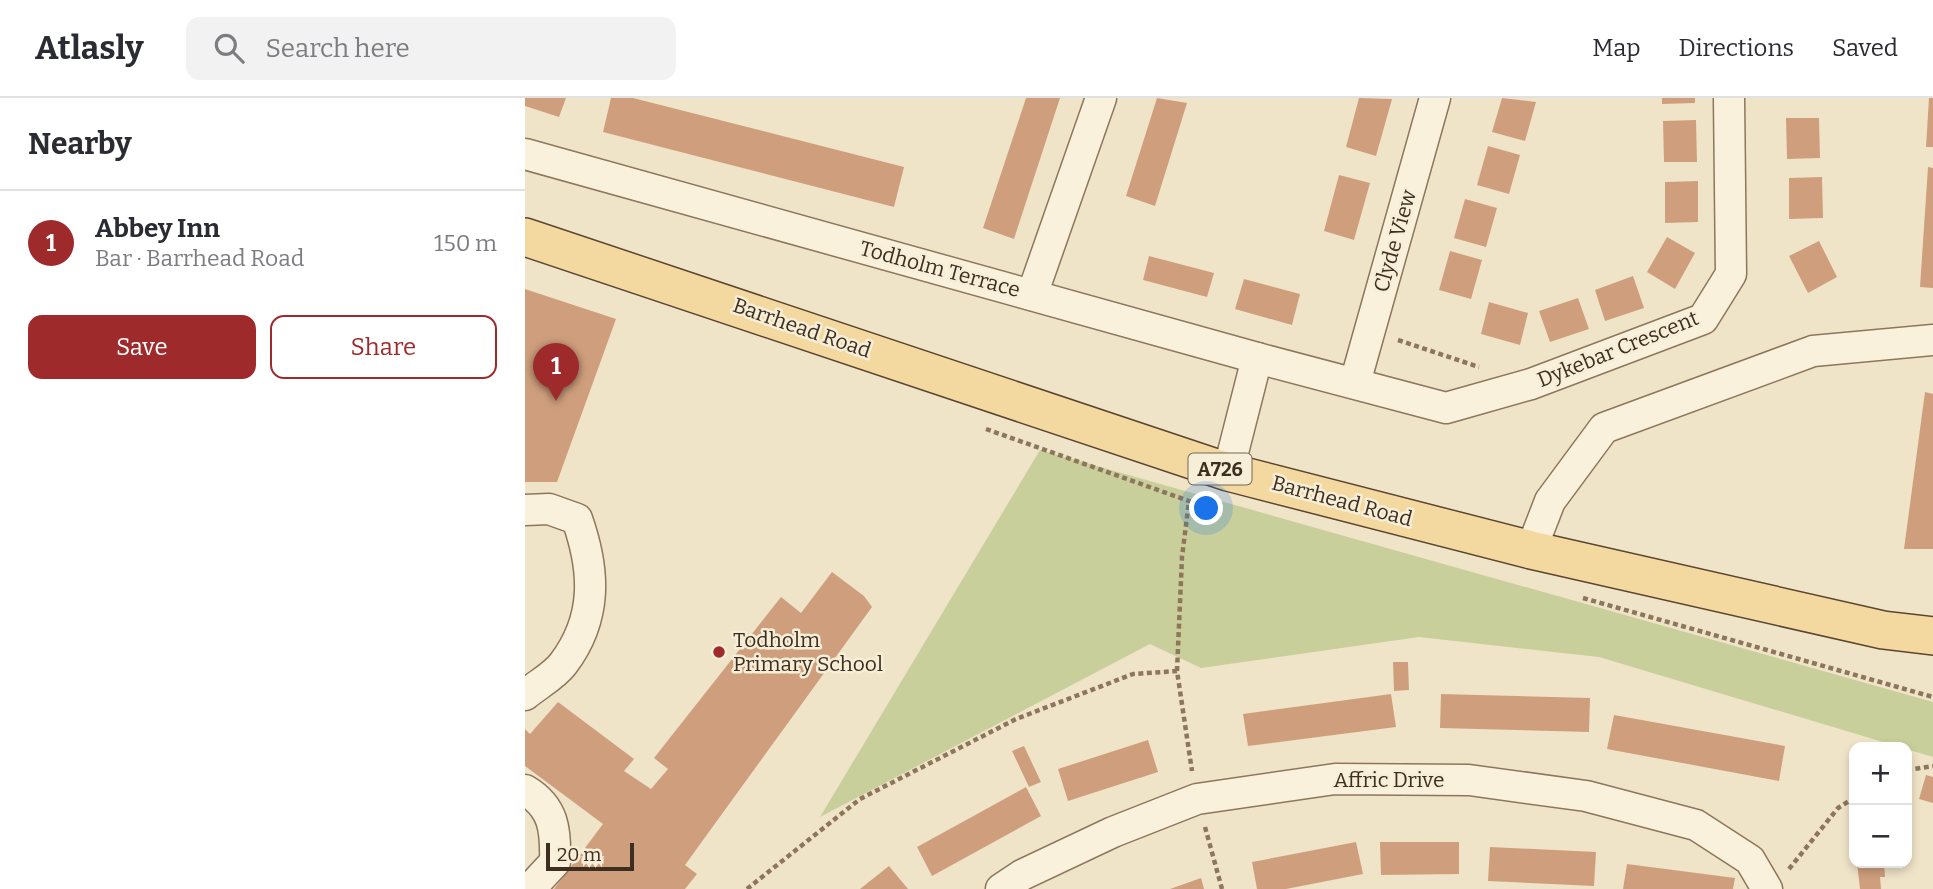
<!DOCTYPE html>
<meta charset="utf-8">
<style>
:root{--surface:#fff;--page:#f2f2f3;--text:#2b2b33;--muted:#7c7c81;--line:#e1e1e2;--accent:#9e2a2b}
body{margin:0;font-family:Bitter,serif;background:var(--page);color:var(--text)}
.controls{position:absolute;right:21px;bottom:21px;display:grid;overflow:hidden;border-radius:14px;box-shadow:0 4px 10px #0003}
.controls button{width:63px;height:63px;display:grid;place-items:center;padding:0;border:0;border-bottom:2px solid var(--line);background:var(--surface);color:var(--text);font:35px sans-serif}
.scale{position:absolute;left:21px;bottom:18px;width:88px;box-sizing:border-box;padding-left:7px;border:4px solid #3d2e20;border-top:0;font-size:19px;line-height:24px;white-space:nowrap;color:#3d2e20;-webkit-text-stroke:5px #f7eed8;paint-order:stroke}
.you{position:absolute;left:682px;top:411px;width:24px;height:24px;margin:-18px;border:5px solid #fff;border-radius:50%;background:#1a73e8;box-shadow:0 0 0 10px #1a73e833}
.badge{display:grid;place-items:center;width:46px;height:46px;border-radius:50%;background:var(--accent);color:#fff;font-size:23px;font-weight:700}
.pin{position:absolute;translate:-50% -58px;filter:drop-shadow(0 2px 4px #0008)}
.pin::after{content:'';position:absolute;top:37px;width:24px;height:21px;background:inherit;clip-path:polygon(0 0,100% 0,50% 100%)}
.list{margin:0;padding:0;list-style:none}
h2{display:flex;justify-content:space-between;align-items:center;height:91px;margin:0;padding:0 28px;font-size:30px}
h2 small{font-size:23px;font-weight:400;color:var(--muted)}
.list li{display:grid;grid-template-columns:46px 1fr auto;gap:21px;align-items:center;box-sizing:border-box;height:105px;padding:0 28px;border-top:2px solid var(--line)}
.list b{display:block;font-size:26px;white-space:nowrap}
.list p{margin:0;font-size:23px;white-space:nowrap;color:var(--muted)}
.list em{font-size:23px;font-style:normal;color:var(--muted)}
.actions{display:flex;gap:14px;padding:21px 28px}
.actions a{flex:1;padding:16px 0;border:2px solid var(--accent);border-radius:14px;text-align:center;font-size:24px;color:var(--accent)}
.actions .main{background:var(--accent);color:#fff}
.icon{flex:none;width:38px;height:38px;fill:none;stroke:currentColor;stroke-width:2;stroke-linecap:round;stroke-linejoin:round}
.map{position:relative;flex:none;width:1408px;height:791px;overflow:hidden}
header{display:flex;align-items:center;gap:42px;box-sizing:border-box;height:98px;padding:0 35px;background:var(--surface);border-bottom:2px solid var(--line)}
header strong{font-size:33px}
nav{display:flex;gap:38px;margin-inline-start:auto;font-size:24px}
.search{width:490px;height:63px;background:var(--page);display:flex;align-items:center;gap:18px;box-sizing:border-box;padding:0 24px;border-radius:14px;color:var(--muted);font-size:26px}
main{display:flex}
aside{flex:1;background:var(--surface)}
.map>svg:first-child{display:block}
.green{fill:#c9cf9b}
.building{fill:#cf9f7d}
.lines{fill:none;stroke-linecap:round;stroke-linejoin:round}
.minor-casing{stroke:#8d765c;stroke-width:33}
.major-casing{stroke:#5b4430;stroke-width:40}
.path{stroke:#8d765c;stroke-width:4.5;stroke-dasharray:5 3.5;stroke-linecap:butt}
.minor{stroke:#faf1dc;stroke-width:30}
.major{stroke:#f3d9a0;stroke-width:37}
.poi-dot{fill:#9e2a2b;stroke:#f7eed8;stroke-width:2.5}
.labels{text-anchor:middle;stroke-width:5;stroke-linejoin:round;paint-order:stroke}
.shield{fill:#f7eed8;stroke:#756857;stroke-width:2}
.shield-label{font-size:19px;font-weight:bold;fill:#3d2e20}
.street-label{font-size:21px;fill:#3d2e20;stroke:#f7eed8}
.poi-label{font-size:21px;fill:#3d2e20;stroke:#f7eed8;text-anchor:start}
</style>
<header>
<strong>Atlasly</strong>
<div class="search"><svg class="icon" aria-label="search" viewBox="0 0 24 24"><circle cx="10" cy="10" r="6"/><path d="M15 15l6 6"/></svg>Search here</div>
<nav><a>Map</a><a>Directions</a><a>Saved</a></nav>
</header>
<main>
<aside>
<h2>Nearby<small></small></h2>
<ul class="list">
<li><span class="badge">1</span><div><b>Abbey Inn</b><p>Bar · Barrhead Road</p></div><em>150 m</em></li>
</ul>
<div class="actions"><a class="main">Save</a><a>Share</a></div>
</aside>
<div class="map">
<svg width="1408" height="791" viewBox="0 0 1408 791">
<rect width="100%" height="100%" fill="#f0e4c8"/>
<!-- green -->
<polygon class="green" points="515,352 1408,604 1408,659 1074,559 894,539 676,570 625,546 295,719"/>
<!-- building -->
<g class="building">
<polygon points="0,0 41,0 34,19 0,8"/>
<polygon points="86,0 108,0 379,69 369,109 78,34"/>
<polygon points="501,0 535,0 489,141 458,130"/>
<polygon points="632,0 662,5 630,108 601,98"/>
<polygon points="834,0 867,1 851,58 821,49"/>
<polygon points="977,0 1011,4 1000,43 967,34"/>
<polygon points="1137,0 1170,0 1170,5 1137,6"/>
<polygon points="1404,0 1408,0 1408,49 1401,49"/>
<polygon points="1261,20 1294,20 1295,60 1262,61"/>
<polygon points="1171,22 1172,64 1139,64 1138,23"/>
<polygon points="963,48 995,57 984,96 952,87"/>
<polygon points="1403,69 1408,70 1408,190 1395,189"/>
<polygon points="814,77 845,85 829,142 799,133"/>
<polygon points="1297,79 1298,120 1264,121 1264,80"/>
<polygon points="1173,83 1173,124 1140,125 1140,84"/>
<polygon points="940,101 972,110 961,149 929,140"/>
<polygon points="1142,139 1170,155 1150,191 1122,174"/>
<polygon points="1294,143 1312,179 1283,195 1264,158"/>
<polygon points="925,153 957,162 946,201 914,192"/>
<polygon points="624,158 689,175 682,199 618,182"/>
<polygon points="1108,178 1119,210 1080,223 1070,192"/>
<polygon points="719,181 775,196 767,227 710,211"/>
<polygon points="0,191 91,221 32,384 0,384"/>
<polygon points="1053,200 1064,231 1025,244 1014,213"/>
<polygon points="964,204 1003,215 995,247 956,236"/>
<polygon points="1400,294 1408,296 1408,451 1379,451"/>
<polygon points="307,474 339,498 347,509 160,767 172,776 160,791 29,791 78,726 0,668 0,631 5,636 33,604 109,661 99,673 126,691 143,671 129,660 256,499 276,515"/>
<polygon points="868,564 883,564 884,592 869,593"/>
<polygon points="866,596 871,629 723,648 718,616"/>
<polygon points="916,596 1065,600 1064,634 915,630"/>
<polygon points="1089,617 1260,648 1254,683 1082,651"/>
<polygon points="623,642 633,674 543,703 533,671"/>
<polygon points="499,648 516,684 504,689 487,653"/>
<polygon points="1401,677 1408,679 1408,705 1394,701"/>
<polygon points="501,689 516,718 407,778 392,749"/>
<polygon points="831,744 838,776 761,791 732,791 727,764"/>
<polygon points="855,744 934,744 934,776 856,777"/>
<polygon points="965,749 1071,754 1069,788 963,783"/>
<polygon points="1332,765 1359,765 1360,779 1355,779 1356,791 1335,791"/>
<polygon points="1102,766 1210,780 1208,791 1098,791"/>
<polygon points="364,768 383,791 335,791"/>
<polygon points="676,780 679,791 645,791"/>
</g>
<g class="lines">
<defs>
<g id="minor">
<polyline points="0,56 732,260 921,310 1006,286 1178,221 1206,176 1204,0"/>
<polyline points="507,197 576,0"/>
<polyline points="830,285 910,0"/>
<polyline points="703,374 732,260"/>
<path d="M0 412 24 411 52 421C70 472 73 520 38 566 29 578 12 587 0 597"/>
<polyline points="1006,452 1025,403 1079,330 1288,253 1408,242"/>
<path d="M0 692C29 709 31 732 30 764L5 791"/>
<polyline points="476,791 497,777 588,734 672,701 810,681 944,682 1061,698 1171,727 1225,762 1242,791"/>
</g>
<polyline id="major" points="0,139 703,374 1006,452 1358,532 1408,538"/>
</defs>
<!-- minor casing -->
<use href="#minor" class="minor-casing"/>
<!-- major casing -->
<use href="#major" class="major-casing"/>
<!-- path -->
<g class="path">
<polyline points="873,242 954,269"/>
<polyline points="461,331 664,403 691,407"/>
<polyline points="1058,500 1408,599"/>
<polyline points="652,573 657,459 664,403"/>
<polyline points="1382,672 1408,668"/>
<polyline points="680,729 697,791"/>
<polyline points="1264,771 1313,710 1329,700"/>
<polyline points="222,791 335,701 491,621 608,576 652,573 667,673"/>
</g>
<!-- minor -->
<use href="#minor" class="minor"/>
<!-- major -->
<use href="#major" class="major"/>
</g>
<!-- markers -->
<circle class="poi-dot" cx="194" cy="554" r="7"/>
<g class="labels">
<!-- shield labels -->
<rect class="shield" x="663.5" y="355.5" width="63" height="31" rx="5"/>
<g class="shield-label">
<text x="695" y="378">A726</text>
</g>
<!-- street labels -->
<g class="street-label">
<text transform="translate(870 143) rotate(-74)" y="7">Clyde View</text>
<text transform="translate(415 171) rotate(15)" y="7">Todholm Terrace</text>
<text transform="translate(277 230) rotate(19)" y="7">Barrhead Road</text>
<text transform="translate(1093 251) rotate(-22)" y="7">Dykebar Crescent</text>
<text transform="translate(817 403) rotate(15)" y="7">Barrhead Road</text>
<text x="864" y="689">Affric Drive</text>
</g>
<!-- poi labels -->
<g class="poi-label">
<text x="208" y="549">Todholm<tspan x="208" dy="24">Primary School</tspan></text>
</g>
</g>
</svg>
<div class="controls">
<button>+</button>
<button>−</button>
</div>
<div class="scale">20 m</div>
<div class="you"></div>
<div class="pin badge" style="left:31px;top:303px">1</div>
</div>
</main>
